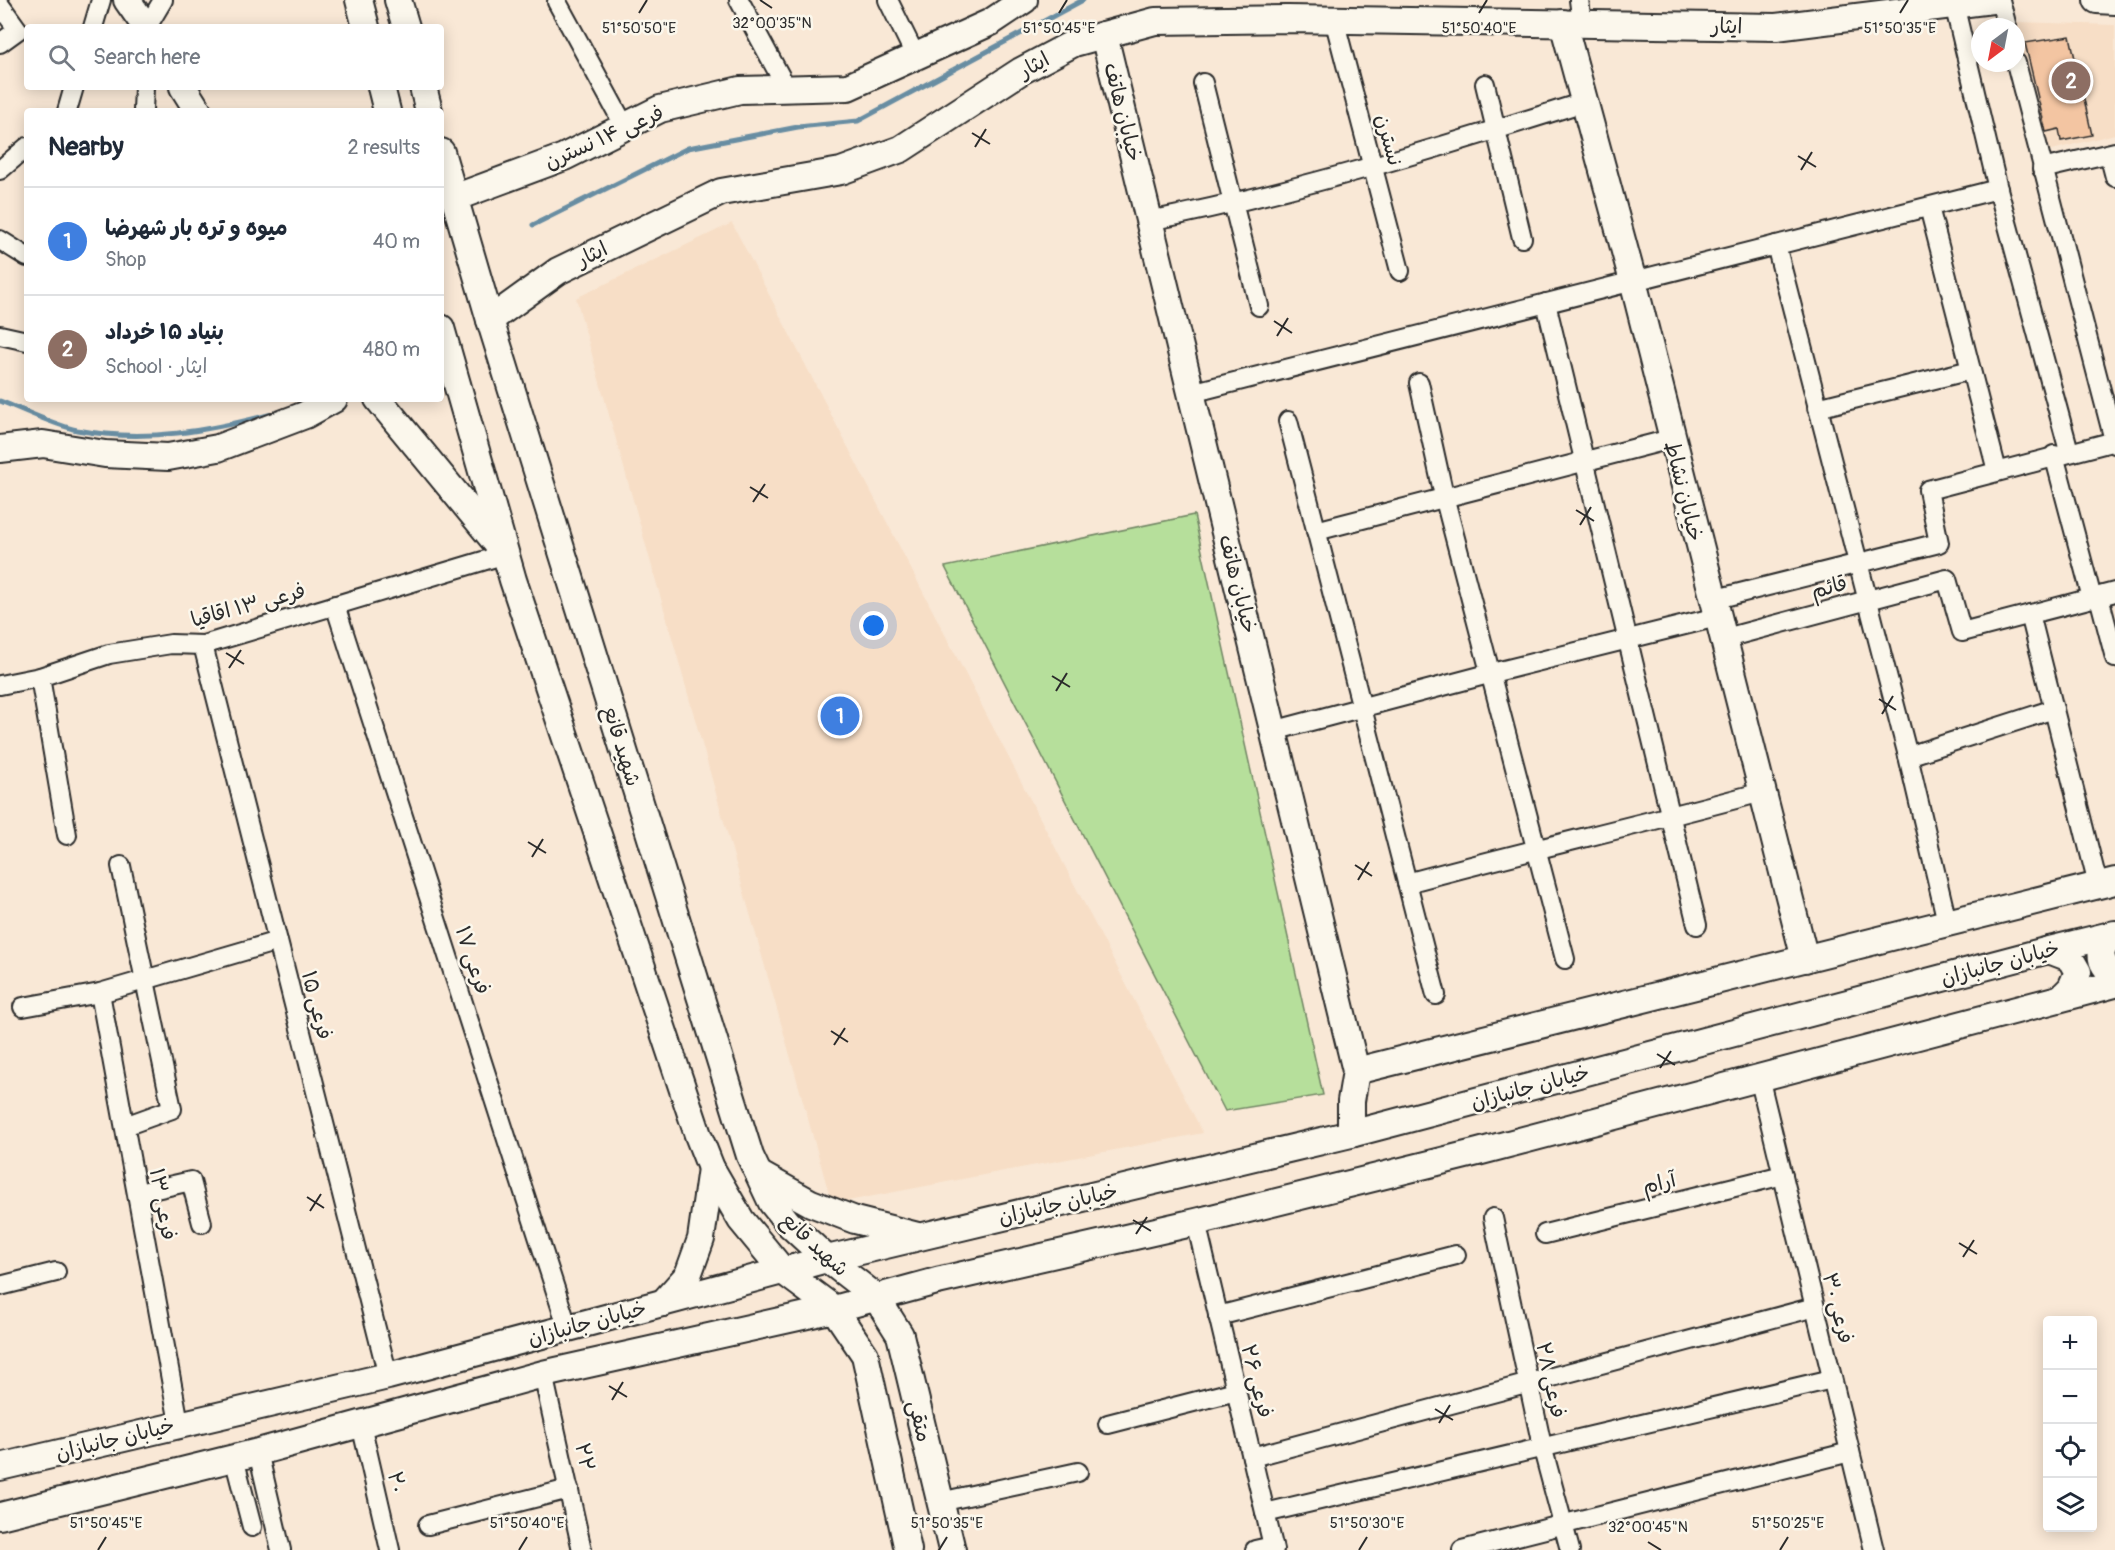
<!DOCTYPE html>
<meta charset="utf-8">
<style>
:root{--surface:#fff;--page:#f6f6f7;--text:#1f2937;--muted:#747a83;--line:#e0e1e3;--accent:#ea580c}
body{margin:0;font-family:Pangolin,"Playpen Sans Arabic",sans-serif;background:var(--page);color:var(--text)}
.controls{position:absolute;right:18px;bottom:18px;display:grid;overflow:hidden;border-radius:6px;box-shadow:0 3px 15px #0003}
.controls button{width:54px;height:54px;display:grid;place-items:center;padding:0;border:0;border-bottom:2px solid var(--line);background:var(--surface);color:var(--text);font:30px sans-serif}
.compass{position:absolute;left:1971px;top:18px;width:54px;height:54px;border-radius:50%;background:var(--surface);box-shadow:0 3px 15px #0003;rotate:212deg}
.you{position:absolute;left:874px;top:626px;width:21px;height:21px;margin:-15px;border:4px solid #fff;border-radius:50%;background:#1a73e8;box-shadow:0 0 0 9px #1a73e833}
.badge{display:grid;place-items:center;width:39px;height:39px;border-radius:50%;background:var(--accent);color:#fff;font-size:20px;font-weight:700}
.pin{position:absolute;translate:-50% -50%;border:3px solid #fff;box-shadow:0 2px 6px #0006}
.list{margin:0;padding:0;list-style:none}
h2{display:flex;justify-content:space-between;align-items:center;height:78px;margin:0;padding:0 24px;font-size:26px}
h2 small{font-size:20px;font-weight:400;color:var(--muted)}
.list li{display:grid;grid-template-columns:39px 1fr auto;gap:18px;align-items:center;box-sizing:border-box;height:108px;padding:0 24px;border-top:2px solid var(--line)}
.list b{display:block;font-size:22px;white-space:nowrap}
.list p{margin:0;font-size:20px;white-space:nowrap;color:var(--muted)}
.list em{font-size:20px;font-style:normal;color:var(--muted)}
.icon{flex:none;width:33px;height:33px;fill:none;stroke:currentColor;stroke-width:2;stroke-linecap:round;stroke-linejoin:round}
.map{position:relative;flex:none;width:2115px;height:1550px;overflow:hidden}
.search{position:absolute;background:var(--surface);box-shadow:0 3px 15px #0003;left:24px;top:24px;width:420px;height:66px;display:flex;align-items:center;gap:15px;box-sizing:border-box;padding:0 21px;border-radius:6px;color:var(--muted);font-size:22px}
.panel{position:absolute;background:var(--surface);box-shadow:0 3px 15px #0003;left:24px;top:108px;width:420px;height:294px;border-radius:6px}
.map>svg:first-child{display:block}
.built{fill:#f7dec6}
.green{fill:#b6df9b;stroke:#708563;stroke-width:1.5}
.lines{fill:none;stroke-linecap:round;stroke-linejoin:round}
.stream{stroke:#688da2;stroke-width:5}
.building{fill:#f3c5a2;stroke:#2b2b2b;stroke-width:1.5}
.street-casing{stroke:#2b2b2b;stroke-width:22}
.secondary-casing{stroke:#2b2b2b;stroke-width:30}
.street{stroke:#fbf7ec;stroke-width:18}
.secondary{stroke:#fbf7ec;stroke-width:26}
.ticks{fill:none;stroke:#2b2b2b;stroke-width:2}
.labels{text-anchor:middle;stroke-width:5;stroke-linejoin:round;paint-order:stroke}
.street-label{font-size:21px;fill:#2b2b2b;stroke:#fbf7ec}
.ticks-label{font-size:15px;text-anchor:middle;fill:#2b2b2b;stroke:#fbf7ec;stroke-width:5;stroke-linejoin:round;paint-order:stroke}
</style>
<div class="map">
<svg width="2115" height="1550" viewBox="0 0 2115 1550">
<rect width="100%" height="100%" fill="#f9e8d6"/>
<filter id="ink" filterUnits="userSpaceOnUse"><feTurbulence type="fractalNoise" baseFrequency=".0167" numOctaves="2"/><feDisplacementMap in="SourceGraphic" scale="12" xChannelSelector="R" yChannelSelector="G"/><feConvolveMatrix kernelMatrix="1 2 1 2 8 2 1 2 1" color-interpolation-filters="sRGB"/></filter>
<g filter="url(#ink)">
<!-- built -->
<g class="built">
<polygon points="2015,22 2115,25 2115,134 2044,152"/>
<polygon points="732,223 1203,1133 832,1204 576,298"/>
</g>
<!-- green -->
<polygon class="green" points="1194,515 1323,1095 1225,1111 945,567"/>
<g class="lines">
<!-- stream -->
<g class="stream">
<polyline points="533,225 688,148 798,127 858,121 1083,0"/>
<path d="M0 401C24 410 51 424 77 430 145 443 210 431 276 413"/>
</g>
</g>
<!-- building -->
<polygon class="building" points="2070,36 2092,135 2061,141 2059,129 2046,132 2025,43"/>
<g class="lines">
<defs>
<g id="street">
<polyline points="739,0 787,89"/>
<polyline points="888,0 916,57"/>
<polyline points="1579,0 1582,23"/>
<polyline points="2000,0 2007,27"/>
<polyline points="557,2 625,127"/>
<polyline points="1954,4 1998,189 2069,451"/>
<polyline points="0,5 18,30 0,43"/>
<polyline points="1334,19 1400,271"/>
<polyline points="93,27 101,0"/>
<polyline points="147,27 163,0"/>
<polyline points="2016,63 2115,444"/>
<polyline points="1203,83 1259,306"/>
<polyline points="1485,84 1522,238"/>
<polyline points="67,111 74,87"/>
<polyline points="143,111 144,87"/>
<polyline points="2109,154 2115,177"/>
<polyline points="2042,169 2115,152"/>
<polyline points="0,170 27,147"/>
<polyline points="1929,207 1997,471"/>
<path d="M1149 221C1296 192 1442 147 1584 102"/>
<polyline points="0,240 27,257"/>
<polyline points="1776,245 1908,756 1947,922"/>
<polyline points="1546,303 1697,925"/>
<polyline points="0,335 27,341"/>
<polyline points="1419,383 1444,496 1565,959"/>
<polyline points="1191,393 1998,189"/>
<polyline points="1817,408 1971,370"/>
<polyline points="1288,421 1436,995"/>
<polyline points="2054,455 2092,598"/>
<polyline points="1316,531 1671,439"/>
<polyline points="2099,597 2115,658"/>
<polyline points="1712,600 1939,543 1928,490 2115,441"/>
<polyline points="335,605 568,1329"/>
<polyline points="2030,614 2098,885"/>
<polyline points="1722,639 1947,579 1962,632 2115,592"/>
<polyline points="203,645 388,1376"/>
<polyline points="40,677 67,835"/>
<polyline points="0,685 40,677 109,654 171,644 203,645 506,554"/>
<polyline points="1273,731 1492,673 1717,617"/>
<polyline points="1908,756 2054,709"/>
<polyline points="121,866 172,1109 125,1126"/>
<path d="M1407 883C1525 851 1644 824 1762 792"/>
<polyline points="100,993 179,1423"/>
<polyline points="23,1007 100,993 278,941"/>
<polyline points="1759,1077 1874,1550"/>
<polyline points="138,1193 191,1181 202,1223"/>
<polyline points="1493,1218 1542,1446 1570,1550"/>
<polyline points="1196,1222 1274,1550"/>
<polyline points="1545,1234 1783,1175"/>
<polyline points="0,1286 56,1272"/>
<polyline points="1218,1316 1456,1255"/>
<polyline points="543,1374 582,1550"/>
<polyline points="361,1424 390,1550"/>
<polyline points="1108,1424 1236,1391"/>
<polyline points="258,1452 281,1550"/>
<polyline points="1252,1457 1815,1307"/>
<polyline points="234,1458 252,1527"/>
<polyline points="940,1502 1078,1472"/>
<polyline points="1265,1513 1832,1379"/>
<polyline points="428,1525 569,1489"/>
<polyline points="1255,1550 1273,1546"/>
<polyline points="1462,1550 1850,1452"/>
</g>
<g id="secondary">
<polyline points="127,0 146,27"/>
<polyline points="359,0 366,27"/>
<polyline points="398,0 406,27"/>
<polyline points="2097,0 2115,1"/>
<polyline points="1563,23 1633,281 1805,959"/>
<polyline points="1104,35 1356,1071 1351,1101 1351,1134"/>
<polyline points="183,87 198,111"/>
<polyline points="381,87 387,111"/>
<polyline points="423,87 429,111"/>
<polyline points="441,152 490,320 750,1156 772,1203 788,1223 827,1259 876,1297 900,1335 952,1550"/>
<polyline points="454,198 564,157 660,109 740,90 848,87 991,22 1024,0"/>
<polyline points="490,320 558,271 721,192 841,171 901,149 1021,71 1074,43 1155,21 1288,19 1776,27 1992,0"/>
<polyline points="441,328 513,580 698,1135 711,1168 741,1220 783,1271 834,1309 865,1355 908,1550"/>
<polyline points="378,399 498,545"/>
<polyline points="0,449 43,444 105,454 168,457 218,448 305,415 334,399"/>
<path d="M2115 935C2097 946 2097 963 2115 975"/>
<polyline points="2049,950 2070,958 2078,972 2071,988 2062,997"/>
<polyline points="1356,1071 2115,881"/>
<polyline points="759,1174 811,1203 855,1220 918,1236"/>
<polyline points="663,1303 688,1275 701,1239 711,1168"/>
<polyline points="0,1467 388,1376 827,1259 1351,1134 2041,952 2115,934"/>
<polyline points="0,1516 258,1452 543,1374 834,1309 937,1281 1196,1222 1478,1152 2115,984"/>
</g>
</defs>
<!-- street casing -->
<use href="#street" class="street-casing"/>
<!-- secondary casing -->
<use href="#secondary" class="secondary-casing"/>
<!-- street -->
<use href="#street" class="street"/>
<!-- secondary -->
<use href="#secondary" class="secondary"/>
</g>
</g>
<!-- ticks -->
<path class="ticks" d="M760 0 772 8M639 13 647 0M1059 13 1067 0M1479 13 1487 0M1900 13 1908 0M972 133 990 144M975 147 986 129M1798 156 1816 167M1801 170 1812 152M1274 321 1292 333M1277 336 1288 318M750 487 768 498M753 502 765 484M1576 510 1594 521M1580 525 1591 507M226 653 244 664M229 668 241 650M1052 676 1070 687M1056 691 1067 673M1879 699 1896 710M1882 714 1893 696M528 842 546 853M532 857 543 839M1355 865 1372 876M1358 880 1369 862M831 1031 848 1042M834 1045 845 1028M1657 1054 1675 1065M1660 1068 1671 1051M307 1197 324 1208M310 1211 321 1194M1133 1220 1151 1231M1136 1234 1147 1217M1959 1243 1977 1254M1963 1257 1974 1240M609 1386 627 1397M612 1400 623 1382M1435 1409 1453 1420M1439 1423 1450 1405M1648 1542 1661 1550M98 1550 106 1537M519 1550 527 1537M939 1550 947 1537M1359 1550 1367 1537M1780 1550 1788 1537"/>
<g class="labels">
<!-- street labels -->
<g class="street-label">
<text transform="translate(1727 26) rotate(1)" y="7">ایثار</text>
<text transform="translate(1034 65) rotate(-29)" y="7">ایثار</text>
<text transform="translate(1123 112) rotate(76)" y="7">خیابان هاتف</text>
<text transform="translate(604 137) rotate(-24)" y="7">فرعی ۱۴ نسترن</text>
<text transform="translate(1389 140) rotate(75)" y="7">نسترن</text>
<text transform="translate(592 254) rotate(-26)" y="7">ایثار</text>
<text transform="translate(1684 491) rotate(76)" y="7">خیابان نشاط</text>
<text transform="translate(1238 584) rotate(76)" y="7">خیابان هاتف</text>
<text transform="translate(1829 587) rotate(-15)" y="7">قائم</text>
<text transform="translate(248 605) rotate(-15)" y="7">فرعی ۱۳ اقاقیا</text>
<text transform="translate(622 746) rotate(73)" y="7">شهید قانع</text>
<text transform="translate(473 960) rotate(72)" y="7">فرعی ۱۷</text>
<text transform="translate(2000 963) rotate(-15)" y="7">خیابان جانبازان</text>
<text transform="translate(317 1005) rotate(76)" y="7">فرعی ۱۵</text>
<text transform="translate(1530 1087) rotate(-15)" y="7">خیابان جانبازان</text>
<text transform="translate(1659 1183) rotate(-14)" y="7">آرام</text>
<text transform="translate(163 1204) rotate(80)" y="7">فرعی ۱۳</text>
<text transform="translate(1058 1204) rotate(-13)" y="7">خیابان جانبازان</text>
<text transform="translate(815 1244) rotate(43)" y="7">شهید قانع</text>
<text transform="translate(1838 1308) rotate(76)" y="7">فرعی ۳۰</text>
<text transform="translate(587 1323) rotate(-15)" y="7">خیابان جانبازان</text>
<text transform="translate(1551 1380) rotate(78)" y="7">فرعی ۲۸</text>
<text transform="translate(1257 1381) rotate(76)" y="7">فرعی ۲۶</text>
<text transform="translate(920 1421) rotate(76)" y="7">متقی</text>
<text transform="translate(115 1439) rotate(-14)" y="7">خیابان جانبازان</text>
<text transform="translate(585 1457) rotate(78)" y="7">۲۲</text>
<text transform="translate(397 1482) rotate(77)" y="7">۲۰</text>
</g>
</g>
<g class="ticks-label">
<text x="772" y="28">32°00'35"N</text>
<text x="639" y="33">51°50'50"E</text>
<text x="1059" y="33">51°50'45"E</text>
<text x="1479" y="33">51°50'40"E</text>
<text x="1900" y="33">51°50'35"E</text>
<text x="106" y="1528">51°50'45"E</text>
<text x="527" y="1528">51°50'40"E</text>
<text x="947" y="1528">51°50'35"E</text>
<text x="1367" y="1528">51°50'30"E</text>
<text x="1788" y="1528">51°50'25"E</text>
<text x="1648" y="1532">32°00'45"N</text>
</g>
</svg>
<div class="controls">
<button>+</button>
<button>−</button>
<button><svg class="icon" aria-label="locate" viewBox="0 0 24 24"><circle cx="12" cy="12" r="6"/><path d="M12 2v4M12 18v4M2 12h4M18 12h4"/></svg></button>
<button><svg class="icon" aria-label="layers" viewBox="0 0 24 24"><path d="M12 4l9 5-9 5-9-5zM3 14l9 5 9-5"/></svg></button>
</div>
<svg class="compass" viewBox="-18 -18 36 36"><path d="M0-13l5 13h-10z" fill="#e53935"/><path d="M0 13l5-13h-10z" fill="#747a83"/></svg>
<div class="you"></div>
<div class="pin badge" style="left:840px;top:716px;background:#3f7fe0">1</div>
<div class="pin badge" style="left:2071px;top:81px;background:#8d6e63">2</div>
<div class="search"><svg class="icon" aria-label="search" viewBox="0 0 24 24"><circle cx="10" cy="10" r="6"/><path d="M15 15l6 6"/></svg>Search here</div>
<section class="panel">
<h2>Nearby<small>2 results</small></h2>
<ul class="list">
<li><span class="badge" style="background:#3f7fe0">1</span><div><b>میوه و تره بار شهرضا</b><p>Shop</p></div><em>40 m</em></li>
<li><span class="badge" style="background:#8d6e63">2</span><div><b>بنیاد ۱۵ خرداد</b><p>School · ایثار</p></div><em>480 m</em></li>
</ul>
</section>
</div>
